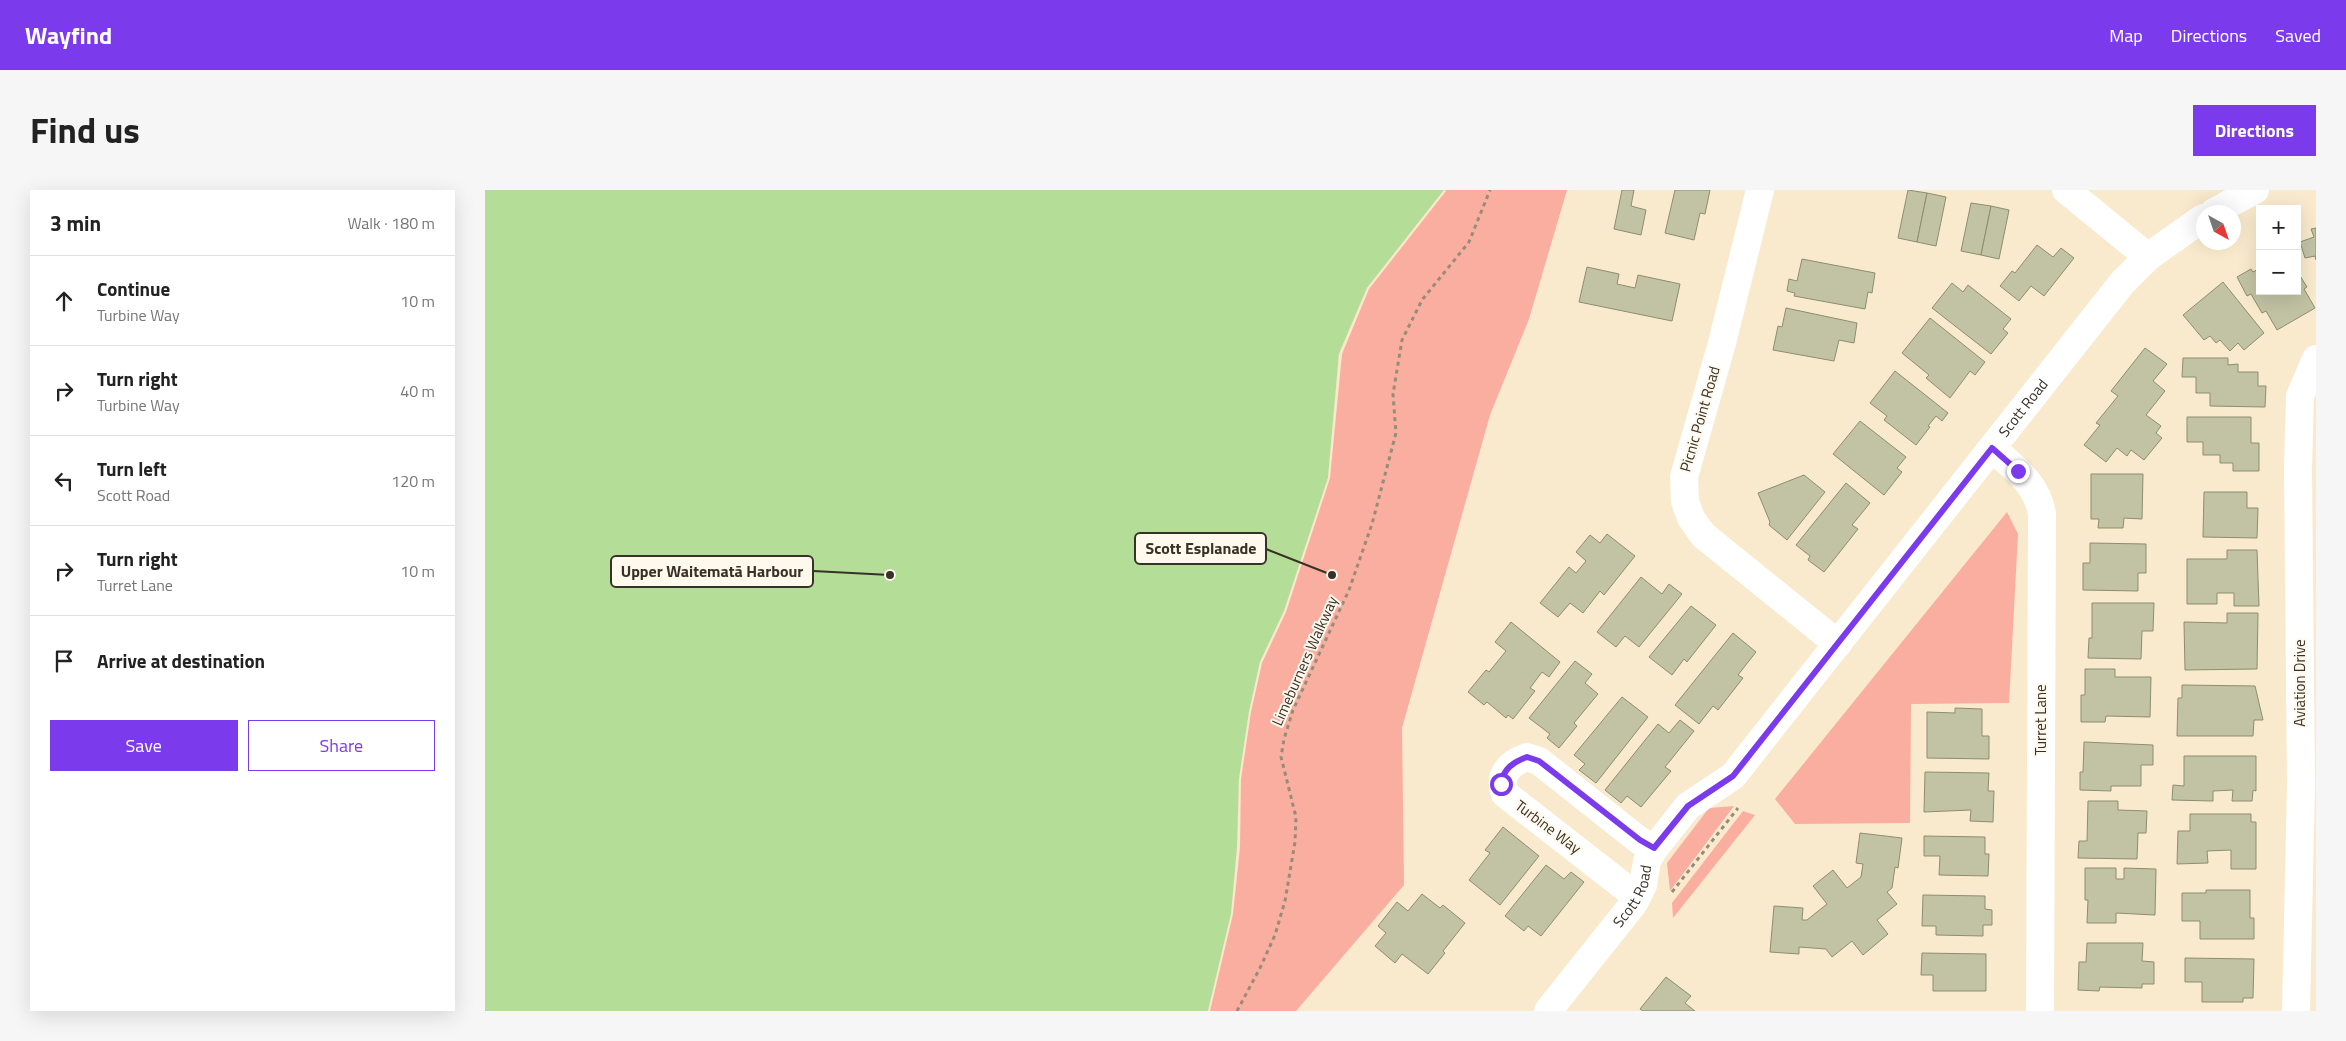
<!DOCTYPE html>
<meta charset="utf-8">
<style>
:root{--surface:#fff;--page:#f6f6f6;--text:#222;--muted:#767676;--line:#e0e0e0;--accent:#7c3aed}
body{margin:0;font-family:"Titillium Web",sans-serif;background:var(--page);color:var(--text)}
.controls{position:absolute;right:15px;top:15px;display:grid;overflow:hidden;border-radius:0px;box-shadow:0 5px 20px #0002}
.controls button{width:45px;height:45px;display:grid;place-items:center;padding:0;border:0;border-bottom:1px solid var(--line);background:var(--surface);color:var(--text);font:25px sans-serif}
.compass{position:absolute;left:1711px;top:15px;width:45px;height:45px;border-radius:50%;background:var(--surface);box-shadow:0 5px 20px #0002;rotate:140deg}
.stop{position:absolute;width:15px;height:15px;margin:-11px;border:4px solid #7c3aed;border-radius:50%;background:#fff}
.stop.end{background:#7c3aed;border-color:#fff;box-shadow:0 1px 5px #0008}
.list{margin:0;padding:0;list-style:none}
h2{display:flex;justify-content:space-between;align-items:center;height:65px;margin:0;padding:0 20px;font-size:21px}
h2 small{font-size:16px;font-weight:400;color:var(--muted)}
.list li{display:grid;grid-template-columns:32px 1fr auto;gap:15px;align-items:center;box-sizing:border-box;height:90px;padding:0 20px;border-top:1px solid var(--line)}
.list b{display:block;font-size:19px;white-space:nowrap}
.list p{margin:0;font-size:16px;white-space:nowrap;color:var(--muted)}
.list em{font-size:16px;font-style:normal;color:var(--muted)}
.actions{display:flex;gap:10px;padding:15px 20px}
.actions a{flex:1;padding:11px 0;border:1px solid var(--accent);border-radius:0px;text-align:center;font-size:18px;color:var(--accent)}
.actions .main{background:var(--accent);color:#fff}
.icon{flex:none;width:28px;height:28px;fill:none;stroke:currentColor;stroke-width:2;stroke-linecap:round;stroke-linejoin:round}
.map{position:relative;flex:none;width:1831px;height:821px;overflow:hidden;border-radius:0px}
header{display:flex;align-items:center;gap:30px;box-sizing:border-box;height:70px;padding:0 25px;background:var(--accent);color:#fff}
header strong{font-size:24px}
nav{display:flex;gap:28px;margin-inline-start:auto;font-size:18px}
.intro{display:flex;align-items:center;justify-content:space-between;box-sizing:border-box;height:120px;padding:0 30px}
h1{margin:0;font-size:35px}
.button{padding:12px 22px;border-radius:0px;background:var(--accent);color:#fff;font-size:18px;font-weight:700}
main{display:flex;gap:30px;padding:0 30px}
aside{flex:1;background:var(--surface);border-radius:0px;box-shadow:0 5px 20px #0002}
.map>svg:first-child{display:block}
.green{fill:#faae9f}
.water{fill:#b4de98}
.pier{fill:#f9eacd}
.building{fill:#c2c2a4;stroke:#8d8d70}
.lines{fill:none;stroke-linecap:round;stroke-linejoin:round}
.path{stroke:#978c79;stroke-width:3;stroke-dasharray:4 4;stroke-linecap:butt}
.minor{stroke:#fff;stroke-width:28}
.route{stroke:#7c3aed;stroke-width:6}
.labels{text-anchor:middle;stroke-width:4;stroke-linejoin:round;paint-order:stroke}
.street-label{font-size:15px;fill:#373127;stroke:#fef8ed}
.leader{fill:none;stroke:#373127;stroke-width:2}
.callout-dot{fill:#373127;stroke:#fef8ed;stroke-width:2}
.callout{fill:#fef8ed;stroke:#373127;stroke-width:2}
.callout-label{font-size:16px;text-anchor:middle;font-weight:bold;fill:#373127}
</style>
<header>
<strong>Wayfind</strong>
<nav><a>Map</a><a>Directions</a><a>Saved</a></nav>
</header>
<div class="intro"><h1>Find us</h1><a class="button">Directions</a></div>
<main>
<aside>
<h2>3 min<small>Walk · 180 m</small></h2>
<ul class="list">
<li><svg class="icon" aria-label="ahead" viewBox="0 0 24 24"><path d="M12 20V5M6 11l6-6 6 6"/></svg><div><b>Continue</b><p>Turbine Way</p></div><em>10 m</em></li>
<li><svg class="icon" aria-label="right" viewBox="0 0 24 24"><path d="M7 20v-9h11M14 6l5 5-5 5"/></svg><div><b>Turn right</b><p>Turbine Way</p></div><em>40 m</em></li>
<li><svg class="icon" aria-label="left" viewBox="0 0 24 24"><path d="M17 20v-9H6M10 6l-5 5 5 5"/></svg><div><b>Turn left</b><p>Scott Road</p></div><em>120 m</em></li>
<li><svg class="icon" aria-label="right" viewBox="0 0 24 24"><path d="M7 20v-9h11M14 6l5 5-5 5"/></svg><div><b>Turn right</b><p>Turret Lane</p></div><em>10 m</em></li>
<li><svg class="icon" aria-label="arrive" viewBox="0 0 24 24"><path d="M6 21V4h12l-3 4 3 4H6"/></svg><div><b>Arrive at destination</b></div></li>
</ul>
<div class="actions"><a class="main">Save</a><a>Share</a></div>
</aside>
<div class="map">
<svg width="1831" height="821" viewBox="0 0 1831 821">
<rect width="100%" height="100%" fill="#f9eacd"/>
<!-- green -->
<g class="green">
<polygon points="959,0 1082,0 1044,129 1005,225 917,538 919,695 811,821 723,821 746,724 754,589 764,522 775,472 799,421 843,288 854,164 882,98"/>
<polygon points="1522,322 1533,344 1524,513 1426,514 1425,633 1310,634 1290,609"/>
<polygon points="1249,616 1185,701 1182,673 1224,618"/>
<polygon points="1258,621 1270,625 1188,728 1187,713"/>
</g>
<!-- water -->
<polygon class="water" points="0,0 959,0 882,98 854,164 843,288 799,421 775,472 764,522 754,589 752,657 746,724 723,821 0,821"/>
<!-- pier -->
<polygon class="pier" points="959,0 961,1 884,99 857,164 845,288 801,422 777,473 766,522 756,589 755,657 748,724 725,821 723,821 746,724 752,657 754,589 764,522 775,472 799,421 843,288 854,164 882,98"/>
<!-- building -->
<g class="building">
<polygon points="1137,0 1149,0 1146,16 1161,20 1156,45 1129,39"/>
<polygon points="1190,0 1225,0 1220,24 1215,23 1209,50 1180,43"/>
<polygon points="1423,0 1442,3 1432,52 1413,48"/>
<polygon points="1442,3 1461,7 1451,56 1432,52"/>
<polygon points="1486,13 1506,16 1496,65 1476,61"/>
<polygon points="1506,16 1524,20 1514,69 1496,65"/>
<polygon points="1831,38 1831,70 1830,66 1820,68 1815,52 1829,47 1826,39"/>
<polygon points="1552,55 1568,67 1576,58 1589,68 1559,106 1546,96 1534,111 1515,96 1527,81 1530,83"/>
<polygon points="1317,69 1390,83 1387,103 1383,102 1380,119 1309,106 1310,103 1302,101 1304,89 1312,91"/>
<polygon points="1102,77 1134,84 1132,94 1150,98 1153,85 1195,94 1187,131 1094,112"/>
<polygon points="1775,78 1775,101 1812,101 1812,81 1822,97 1819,99 1830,118 1792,140 1781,121 1777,123 1766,104 1762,106 1752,87 1766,79 1768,82"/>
<polygon points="1738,92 1779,143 1759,160 1753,153 1745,161 1735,150 1731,153 1725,146 1719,150 1698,125"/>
<polygon points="1467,93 1478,102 1483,95 1526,129 1518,139 1523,143 1506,164 1447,118"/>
<polygon points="1301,118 1372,133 1369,153 1354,150 1349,171 1288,160 1293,136 1297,137"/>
<polygon points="1445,128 1500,172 1490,185 1485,181 1465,208 1441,188 1444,185 1417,163"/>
<polygon points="1660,158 1682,174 1668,191 1680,201 1661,225 1676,236 1671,243 1677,248 1659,270 1646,260 1642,266 1632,258 1621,272 1599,255 1615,235 1611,233 1633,206 1626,201"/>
<polygon points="1698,168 1743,168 1743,175 1753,174 1753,182 1773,182 1773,196 1781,196 1780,217 1725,216 1725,203 1711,203 1711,187 1697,187"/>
<polygon points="1410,181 1463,223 1457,231 1451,226 1443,236 1445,237 1431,255 1399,230 1402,226 1385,213"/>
<polygon points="1702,227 1766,227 1766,253 1774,253 1774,281 1748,281 1748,273 1735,273 1735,265 1718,265 1718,252 1702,252"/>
<polygon points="1375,231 1421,267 1412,278 1417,282 1399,305 1348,264"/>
<polygon points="1606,284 1658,284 1657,329 1639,328 1638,338 1613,338 1614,329 1606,329"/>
<polygon points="1319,285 1340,302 1302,350 1284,335 1285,332 1273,303"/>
<polygon points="1361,293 1385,313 1367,335 1373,339 1339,382 1323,370 1325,366 1311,355"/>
<polygon points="1719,302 1762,302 1762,318 1773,318 1772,348 1718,347"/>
<polygon points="1122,344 1150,366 1119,405 1115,401 1098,423 1085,413 1073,427 1055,413 1084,377 1091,383 1101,371 1091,362 1105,345 1115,353"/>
<polygon points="1605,353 1661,354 1661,383 1653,383 1653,401 1598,400 1598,373 1605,373"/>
<polygon points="1742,360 1772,360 1774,416 1749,416 1749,403 1732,403 1732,414 1702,414 1702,369 1742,369"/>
<polygon points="1156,387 1177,404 1184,394 1197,404 1154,457 1140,446 1131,457 1112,442"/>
<polygon points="1607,413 1669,413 1668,441 1657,441 1656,469 1603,468 1604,448 1607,448"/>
<polygon points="1206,416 1231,435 1202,472 1199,469 1187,485 1164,467"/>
<polygon points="1742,423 1773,423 1772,479 1700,480 1699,432 1742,433"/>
<polygon points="1026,432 1075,472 1064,487 1057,482 1045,498 1050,501 1028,529 1023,525 1021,528 1002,512 999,515 983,502 1001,480 1004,482 1021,461 1010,452"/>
<polygon points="1248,443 1271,462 1253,485 1258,488 1233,520 1228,516 1214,534 1190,515"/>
<polygon points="1090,471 1107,484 1100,493 1113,504 1089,533 1092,536 1074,558 1062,548 1065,544 1044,528"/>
<polygon points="1600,479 1630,479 1630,487 1666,487 1665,527 1621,526 1620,532 1596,532 1596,505 1600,505"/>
<polygon points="1697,495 1770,496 1778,530 1769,530 1768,546 1692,546 1693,508 1697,508"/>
<polygon points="1137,507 1163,527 1111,593 1094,580 1100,574 1089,565"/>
<polygon points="1470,518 1497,519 1497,546 1504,546 1504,569 1442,568 1442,522 1470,523"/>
<polygon points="1195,530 1209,541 1180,577 1186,581 1156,617 1142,606 1136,613 1120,600 1173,534 1184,543"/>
<polygon points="1599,552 1668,555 1668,575 1656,575 1656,596 1626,596 1626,601 1595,600 1595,582 1598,582"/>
<polygon points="1699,566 1771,566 1771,601 1768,600 1767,611 1747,611 1748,600 1728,601 1728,611 1687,610 1688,595 1699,596"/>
<polygon points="1440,582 1504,583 1503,601 1509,601 1508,632 1485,631 1486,620 1439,622"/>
<polygon points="1603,611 1633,611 1633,620 1662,621 1661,643 1653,643 1652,669 1593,668 1594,651 1602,651"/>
<polygon points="1705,624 1766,624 1766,632 1771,632 1771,679 1746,679 1746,660 1722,661 1723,673 1692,674 1693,641 1705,641"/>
<polygon points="1018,637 1054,666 1015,715 984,690 1005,663 1000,660"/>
<polygon points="1375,643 1417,648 1413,678 1410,677 1407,698 1402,702 1412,714 1392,730 1403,744 1378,765 1367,751 1347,767 1341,759 1314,757 1314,764 1285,762 1289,716 1318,718 1317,730 1322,730 1342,714 1328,696 1348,680 1362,698 1376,687 1378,674 1371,673"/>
<polygon points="1439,646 1500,647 1500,664 1504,664 1503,686 1454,685 1455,666 1439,666"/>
<polygon points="1061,675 1079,689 1086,682 1099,692 1056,746 1043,736 1039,741 1020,726"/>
<polygon points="1600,678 1631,678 1631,689 1639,689 1639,678 1671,679 1670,725 1631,723 1631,733 1602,733 1603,710 1600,710"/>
<polygon points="1721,700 1765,700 1765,728 1769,728 1769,749 1715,749 1715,731 1697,731 1697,703 1721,703"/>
<polygon points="937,704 955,718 958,715 980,733 958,761 960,763 943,784 917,764 910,773 890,756 901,743 893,736 912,712 923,721"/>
<polygon points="1438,705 1500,706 1500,719 1507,720 1507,735 1498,735 1498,746 1451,745 1451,736 1437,736"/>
<polygon points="1602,753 1658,753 1657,771 1669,772 1669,794 1657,794 1657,798 1615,797 1614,801 1593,800 1594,772 1601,772"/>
<polygon points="1437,763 1501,764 1501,801 1448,801 1448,785 1436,785"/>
<polygon points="1700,768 1769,769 1768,808 1758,808 1758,812 1717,812 1717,792 1700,792"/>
<polygon points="1181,787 1206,806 1200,813 1210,821 1158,821 1155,819"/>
</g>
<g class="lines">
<!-- path -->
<g class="path">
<polyline points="1187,702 1253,618"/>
<polyline points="752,821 775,778 790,745 800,711 810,652 811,627 796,567 799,549 808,520 864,400 887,334 911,243 908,204 917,150 937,110 984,52 1005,0"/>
</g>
<!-- minor -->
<g class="minor">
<polyline points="1275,0 1237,153 1199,287 1200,311 1206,328 1218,345 1353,454"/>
<polyline points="1581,0 1663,67"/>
<polyline points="1729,22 1770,0"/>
<path d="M1507 258C1529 278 1552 293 1557 324L1555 821"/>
<path d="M1151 706 1020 604C1013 585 1024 573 1042 567L1054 571 1155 651 1169 659"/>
<path id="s1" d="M1063 821 1149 713 1158 695 1162 671 1169 659 1203 616 1248 586 1637 93 1663 67 1718 28"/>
<polyline points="1811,821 1816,595 1813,278 1815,206 1831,169"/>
</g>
</g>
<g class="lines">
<!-- route -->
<path class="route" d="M1016 594C1018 579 1028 572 1042 567L1054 571 1155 650 1169 658 1203 616 1248 586 1507 258 1533 281"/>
</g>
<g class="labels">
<!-- street labels -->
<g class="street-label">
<text dy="5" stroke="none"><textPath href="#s1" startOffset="774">Scott Road</textPath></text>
<text transform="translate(1215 229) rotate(-74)" y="5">Picnic Point Road</text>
<text transform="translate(820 471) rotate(-66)" y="5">Limeburners Walkway</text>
<text transform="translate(1815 493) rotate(-90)" y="5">Aviation Drive</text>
<text transform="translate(1556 530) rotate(-90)" y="5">Turret Lane</text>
<text transform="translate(1063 637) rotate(37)" y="5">Turbine Way</text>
<text dy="5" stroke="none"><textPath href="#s1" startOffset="144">Scott Road</textPath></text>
</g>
</g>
<!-- callouts -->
<path class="leader" d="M847 385L781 359M405 385L328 381"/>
<g class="callout-dot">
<circle cx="847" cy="385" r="5"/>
<circle cx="405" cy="385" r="5"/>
</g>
<g class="callout">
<rect x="650" y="343" width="131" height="31" rx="5"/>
<rect x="126" y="366" width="202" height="31" rx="5"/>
</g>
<g class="callout-label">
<text x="716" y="364">Scott Esplanade</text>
<text x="227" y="387">Upper Waitematā Harbour</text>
</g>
</svg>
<div class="controls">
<button>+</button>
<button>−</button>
</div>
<svg class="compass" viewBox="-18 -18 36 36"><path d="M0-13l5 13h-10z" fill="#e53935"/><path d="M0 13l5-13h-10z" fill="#767676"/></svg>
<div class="stop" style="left:1016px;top:594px"></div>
<div class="stop end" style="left:1533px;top:281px"></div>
</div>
</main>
